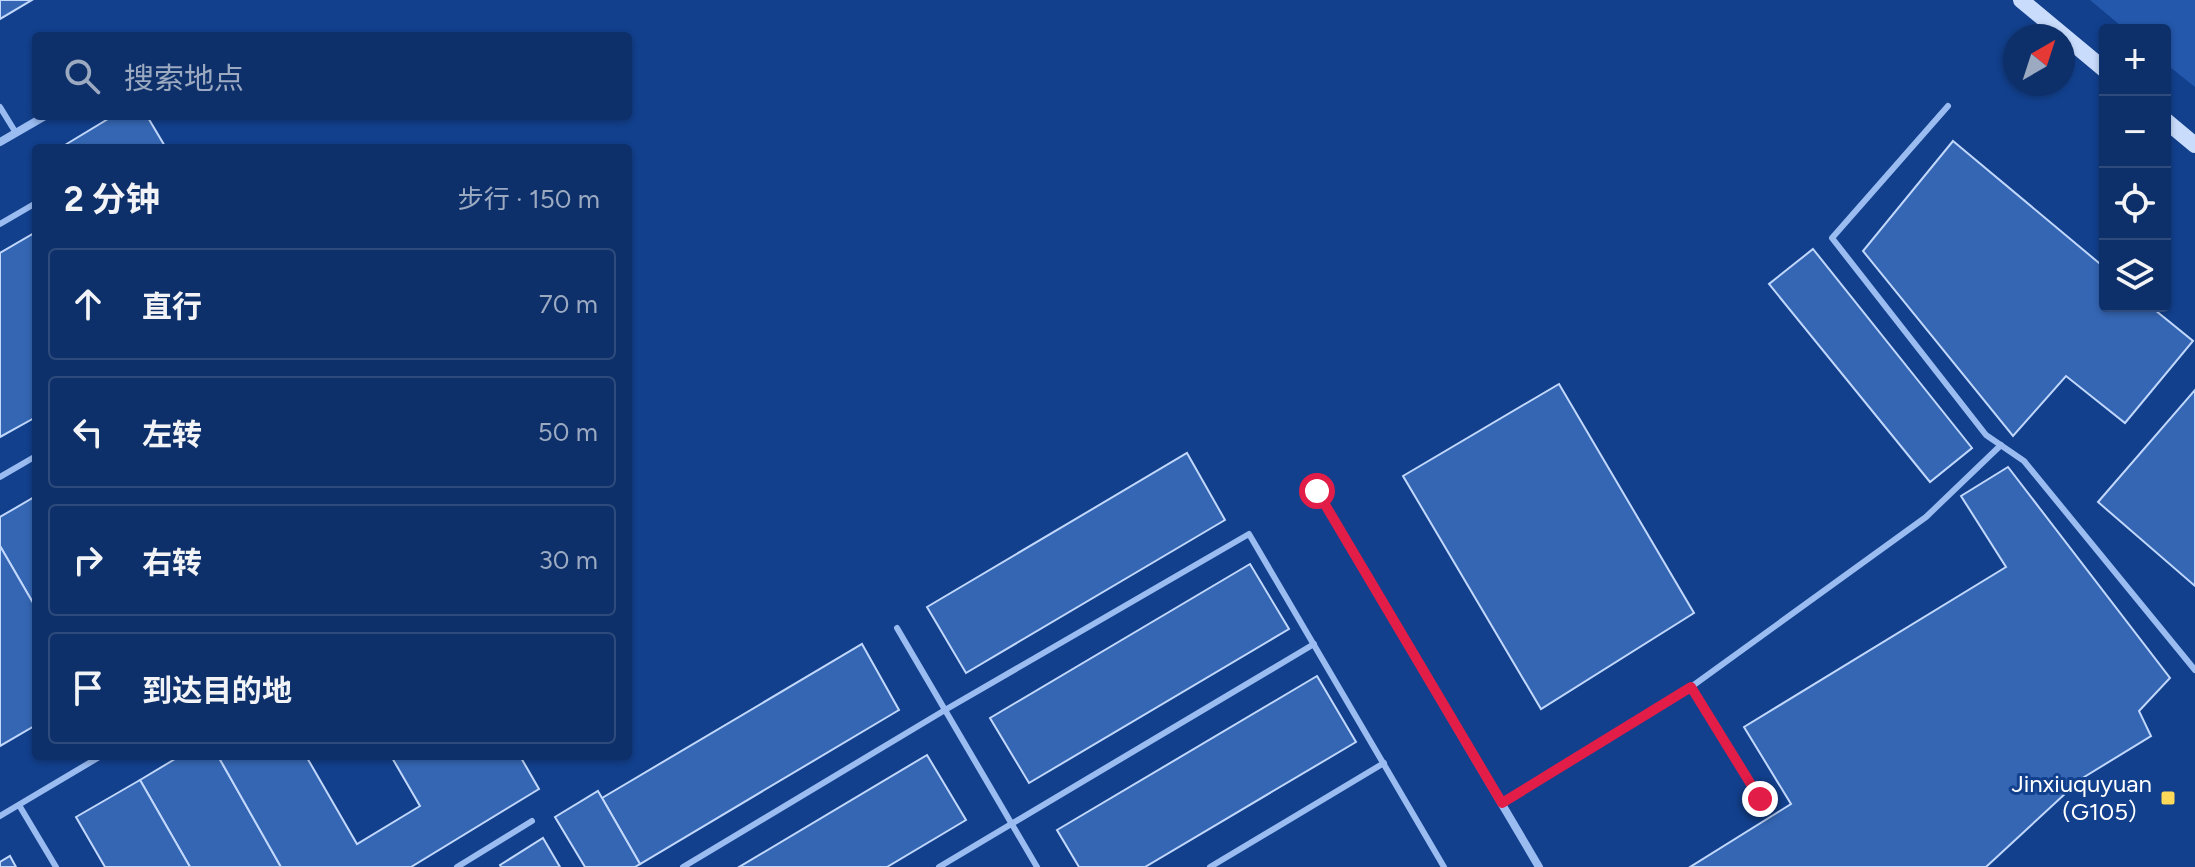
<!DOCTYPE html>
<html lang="zh">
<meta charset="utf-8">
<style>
:root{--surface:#0e306a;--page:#173870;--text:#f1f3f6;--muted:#9ba9c1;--line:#2e4b7e}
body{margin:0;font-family:Figtree,"Noto Sans SC",sans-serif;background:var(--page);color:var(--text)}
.controls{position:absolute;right:24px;top:24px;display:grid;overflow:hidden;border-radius:8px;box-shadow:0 2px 6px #0004}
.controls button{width:72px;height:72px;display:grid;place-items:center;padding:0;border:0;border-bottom:2px solid var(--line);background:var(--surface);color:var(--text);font:40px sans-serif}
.compass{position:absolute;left:2003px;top:24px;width:72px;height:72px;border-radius:50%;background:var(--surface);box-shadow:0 2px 6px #0004;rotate:39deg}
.stop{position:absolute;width:24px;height:24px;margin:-18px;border:6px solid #e11d48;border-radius:50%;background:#fff}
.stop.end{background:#e11d48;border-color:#fff;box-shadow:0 2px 8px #0008}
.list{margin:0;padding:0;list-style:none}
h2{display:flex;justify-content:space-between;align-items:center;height:104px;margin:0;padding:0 32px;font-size:34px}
h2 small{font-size:26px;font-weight:400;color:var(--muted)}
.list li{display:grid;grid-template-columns:52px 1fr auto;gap:24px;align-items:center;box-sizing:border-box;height:112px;margin:0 16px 16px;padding:0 16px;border:2px solid var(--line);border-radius:8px}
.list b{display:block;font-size:30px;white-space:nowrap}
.list em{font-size:26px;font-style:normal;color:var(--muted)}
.icon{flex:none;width:44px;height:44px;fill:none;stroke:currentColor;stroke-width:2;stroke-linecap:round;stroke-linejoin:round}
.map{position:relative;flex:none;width:2195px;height:867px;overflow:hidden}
.search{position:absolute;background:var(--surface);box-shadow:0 2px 6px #0004;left:32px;top:32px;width:600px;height:88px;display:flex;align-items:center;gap:20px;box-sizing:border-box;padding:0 28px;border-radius:8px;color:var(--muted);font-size:30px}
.panel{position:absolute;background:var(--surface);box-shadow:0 2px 6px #0004;left:32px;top:144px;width:600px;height:616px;border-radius:8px}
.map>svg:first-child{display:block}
.green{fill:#2458ac}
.building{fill:#3566b4;stroke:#c1d8fc;stroke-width:2}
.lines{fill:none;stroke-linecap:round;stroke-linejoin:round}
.service{stroke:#9abcf1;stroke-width:6}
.minor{stroke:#9abcf1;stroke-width:8}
.secondary{stroke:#c9dcfc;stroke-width:16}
.route{stroke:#e11d48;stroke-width:10}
.poi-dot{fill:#ffda5a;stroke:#12408d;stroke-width:3}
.labels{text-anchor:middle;stroke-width:6;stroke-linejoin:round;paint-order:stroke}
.poi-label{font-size:24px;fill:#fff;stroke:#12408d;text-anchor:end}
</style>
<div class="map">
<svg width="2195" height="867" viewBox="0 0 2195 867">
<rect width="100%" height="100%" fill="#12408d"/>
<!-- green -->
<polygon class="green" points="2090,0 2195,0 2195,87 2165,63 2165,30 2126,30"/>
<!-- building -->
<g class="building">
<polygon points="0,0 32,0 0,19"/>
<polygon points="113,116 147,116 166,148 67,148 65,145"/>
<polygon points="1953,141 2105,268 2105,306 2150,306 2193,341 2125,423 2066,376 2013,436 1863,251"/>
<polygon points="36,232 36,417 0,437 0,253"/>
<polygon points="1813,249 1972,448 1930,482 1769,284"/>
<polygon points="1559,384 1694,613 1541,709 1403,476"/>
<polygon points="2195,390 2195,586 2098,502"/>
<polygon points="1187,453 1225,520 966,673 927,607"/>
<polygon points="2008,467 2170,678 2139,711 2151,736 2081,779 1986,867 1690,867 1791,804 1744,727 2006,567 1961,496"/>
<polygon points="36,496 36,608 0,546 0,517"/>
<polygon points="0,546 36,608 36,725 0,746"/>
<polygon points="1250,564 1289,629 1029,783 990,718"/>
<polygon points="862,644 899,710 640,864 602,798"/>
<polygon points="1317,676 1356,742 1145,867 1079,867 1057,830"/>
<polygon points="927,755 966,820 887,867 739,867"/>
<polygon points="180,756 218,756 281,867 190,867 140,780"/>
<polygon points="218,756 306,756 357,844 420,806 391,756 520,756 539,789 411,867 281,867"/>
<polygon points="140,780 190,867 105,867 76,817"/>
<polygon points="598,791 640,864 635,867 585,867 555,817"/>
<polygon points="543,838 560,867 501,867 500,865"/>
<polygon points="10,856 16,867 0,867 0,862"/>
</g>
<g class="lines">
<!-- service -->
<g class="service">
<polyline points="1948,106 1832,238 1986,435 2024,461 2195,670"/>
<polyline points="0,107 16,133"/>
<polyline points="0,224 36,203"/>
<polyline points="0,477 36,456"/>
<polyline points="897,628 1037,867"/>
<polyline points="1691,687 1760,799"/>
<polyline points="1502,803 1691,687 1926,517 2001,445"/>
<polyline points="19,805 56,867"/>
<polyline points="0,816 101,756"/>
<polyline points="457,867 532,821"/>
<polyline points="683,867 945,710 1249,534 1444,867"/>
<polyline points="939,867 1314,644"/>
<polyline points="1210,867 1384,763"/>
</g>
<!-- minor -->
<g class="minor">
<polyline points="0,142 45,116"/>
<polyline points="1317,491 1539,867"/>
</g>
<!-- secondary -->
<g class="secondary">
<polyline points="2021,0 2105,70"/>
<polyline points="2165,120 2195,145"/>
</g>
</g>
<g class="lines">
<!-- route -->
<polyline class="route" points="1317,491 1502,803 1691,687 1760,799"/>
</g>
<!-- markers -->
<rect class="poi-dot" x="2160" y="790" width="16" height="16" rx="4"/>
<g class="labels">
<!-- poi labels -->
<g class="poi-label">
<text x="2152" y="792">Jinxiuquyuan<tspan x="2152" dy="28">(G105）</tspan></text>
</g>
</g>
</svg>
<div class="controls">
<button>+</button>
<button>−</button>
<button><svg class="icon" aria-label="locate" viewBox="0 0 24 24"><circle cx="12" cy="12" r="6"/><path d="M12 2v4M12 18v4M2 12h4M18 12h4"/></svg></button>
<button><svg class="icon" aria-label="layers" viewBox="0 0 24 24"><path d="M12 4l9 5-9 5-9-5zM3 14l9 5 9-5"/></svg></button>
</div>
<svg class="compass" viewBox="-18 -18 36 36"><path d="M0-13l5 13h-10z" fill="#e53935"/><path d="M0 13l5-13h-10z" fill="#9ba9c1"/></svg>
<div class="stop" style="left:1317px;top:491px"></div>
<div class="stop end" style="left:1760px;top:799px"></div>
<div class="search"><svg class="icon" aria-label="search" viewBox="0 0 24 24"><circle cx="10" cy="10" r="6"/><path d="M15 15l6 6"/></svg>搜索地点</div>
<section class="panel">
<h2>2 分钟<small>步行 · 150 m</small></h2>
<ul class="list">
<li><svg class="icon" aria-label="ahead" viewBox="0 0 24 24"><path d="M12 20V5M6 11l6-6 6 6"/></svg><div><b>直行</b></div><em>70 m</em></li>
<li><svg class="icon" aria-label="left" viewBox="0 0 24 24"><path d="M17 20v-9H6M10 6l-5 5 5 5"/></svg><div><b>左转</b></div><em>50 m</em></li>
<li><svg class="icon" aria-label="right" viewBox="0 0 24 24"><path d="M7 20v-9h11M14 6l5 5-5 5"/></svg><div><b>右转</b></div><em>30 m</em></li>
<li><svg class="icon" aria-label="arrive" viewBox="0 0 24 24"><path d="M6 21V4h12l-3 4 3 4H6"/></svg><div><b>到达目的地</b></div></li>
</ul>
</section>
</div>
